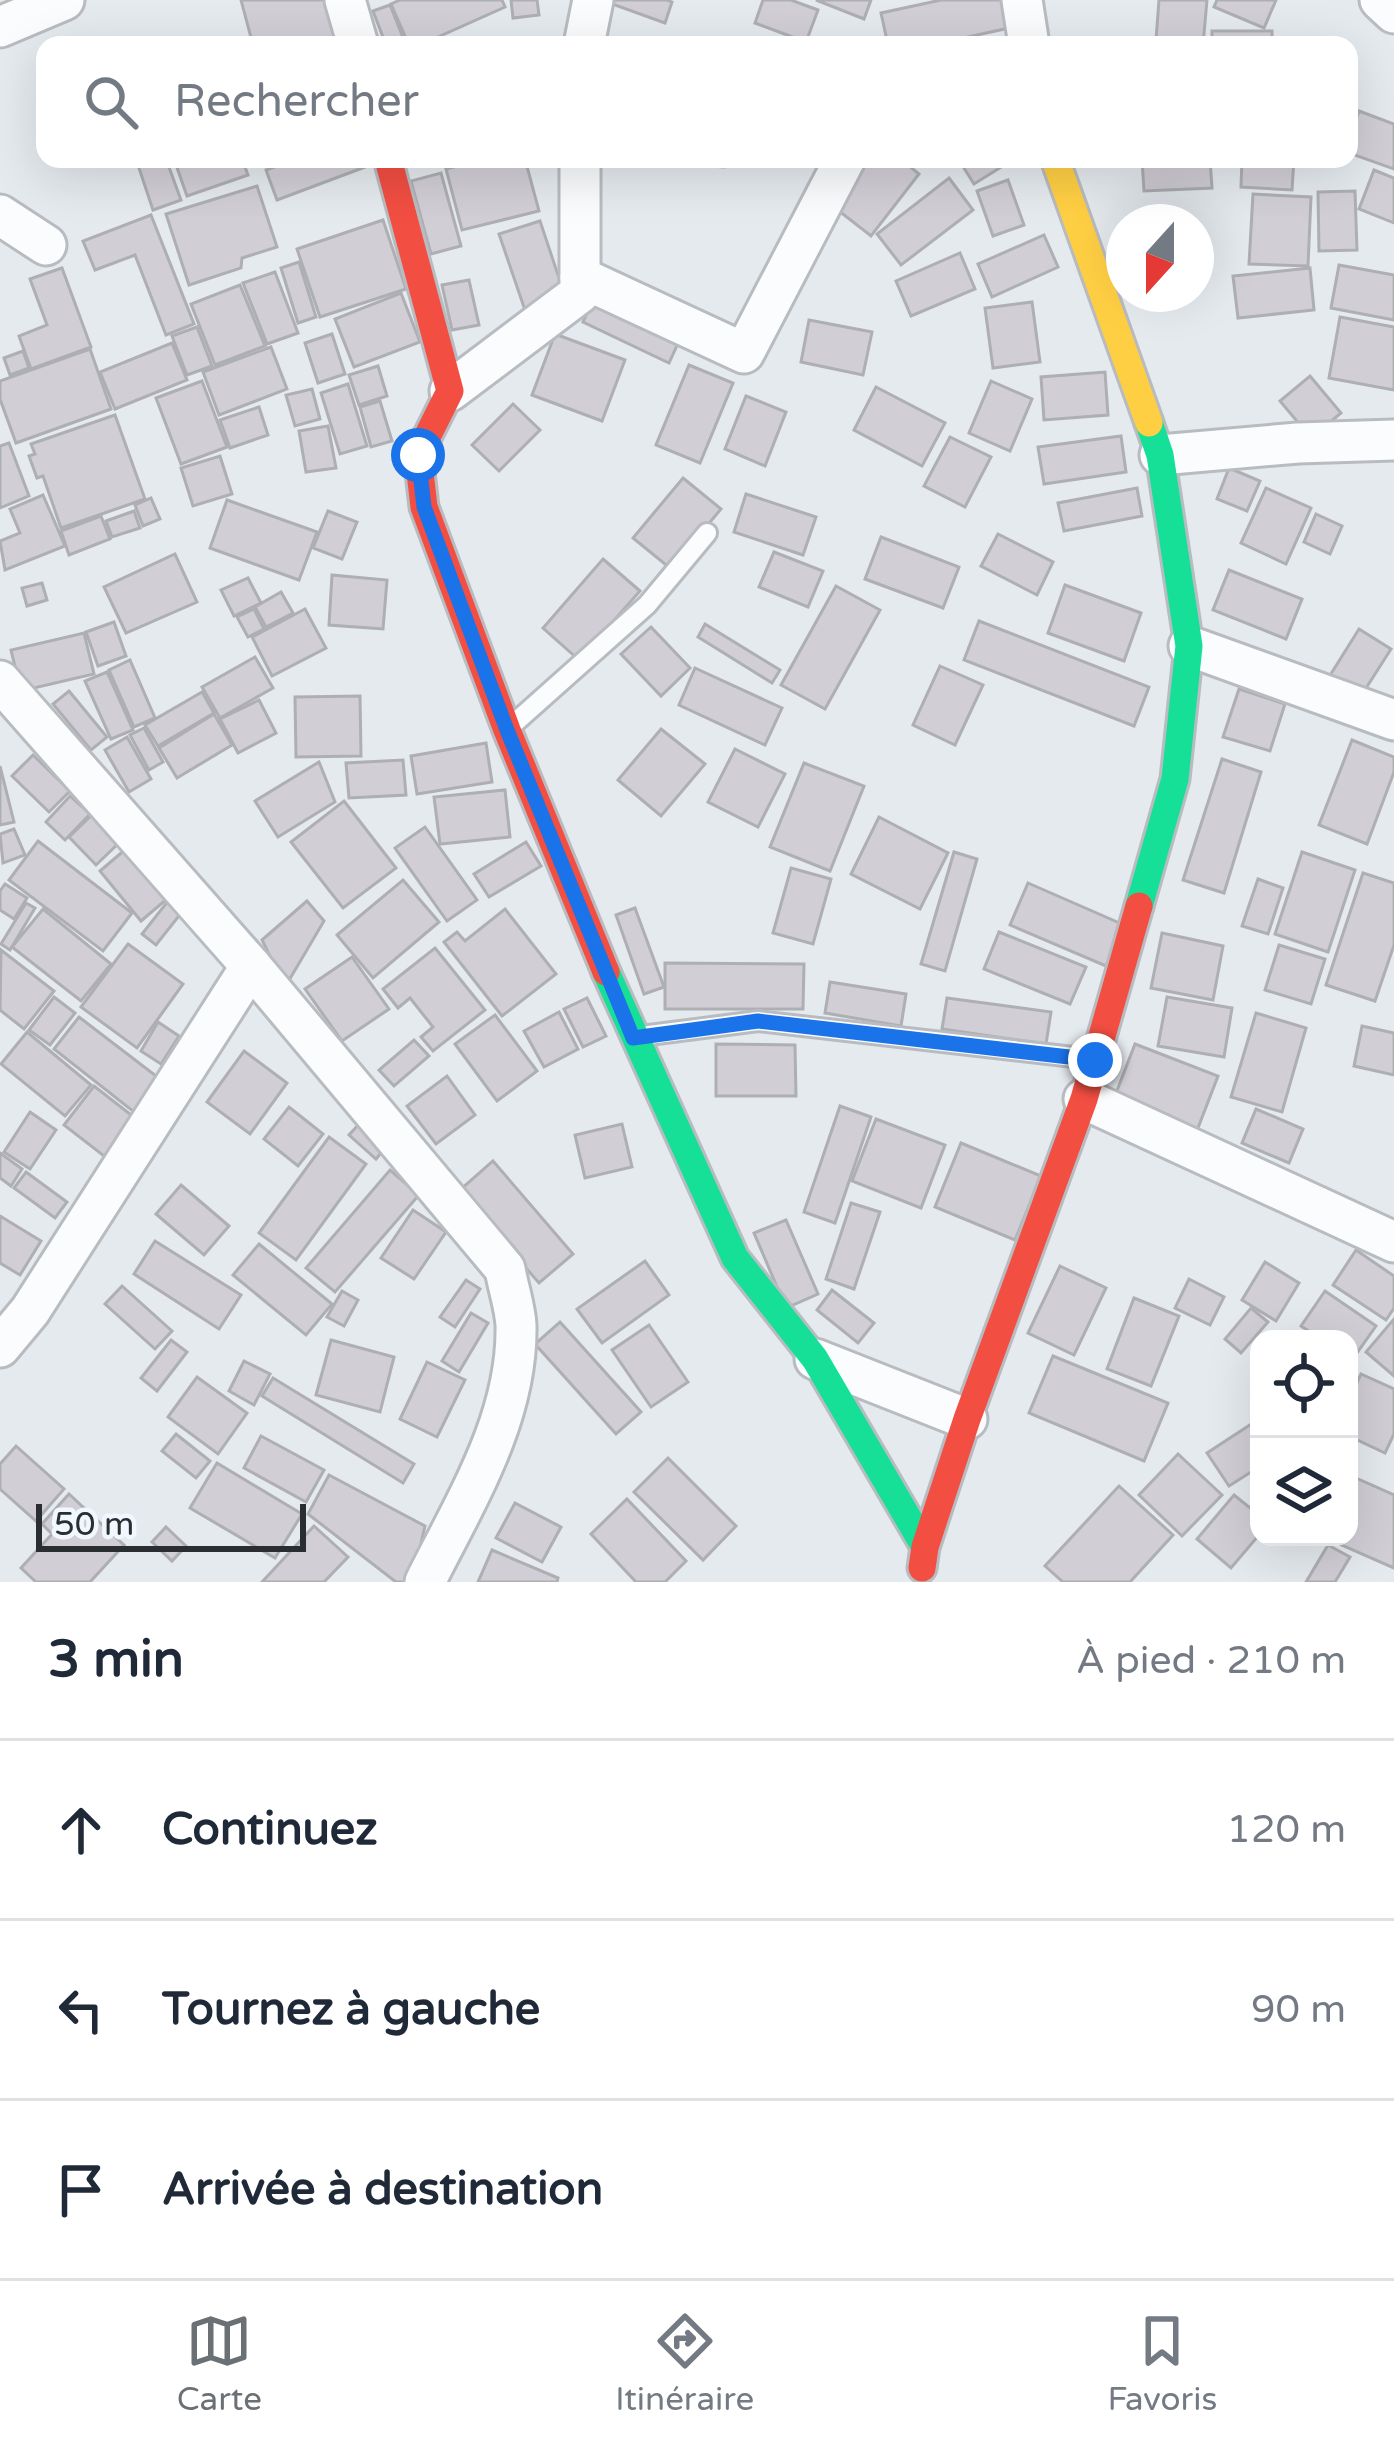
<!DOCTYPE html>
<html lang="fr">
<meta charset="utf-8">
<style>
:root{--surface:#fff;--page:#f6f6f7;--text:#1f2937;--muted:#747a83;--line:#e0e1e3;--accent:#6b7074}
body{margin:0;font-family:"Varela Round",sans-serif;background:var(--page);color:var(--text)}
.controls{position:absolute;right:36px;bottom:36px;display:grid;overflow:hidden;border-radius:24px;box-shadow:0 12px 48px #0002}
.controls button{width:108px;height:108px;display:grid;place-items:center;padding:0;border:0;border-bottom:3px solid var(--line);background:var(--surface);color:var(--text);font:60px sans-serif}
.compass{position:absolute;left:1106px;top:204px;width:108px;height:108px;border-radius:50%;background:var(--surface);box-shadow:0 12px 48px #0002;rotate:201deg}
.scale{position:absolute;left:36px;bottom:30px;width:270px;box-sizing:border-box;padding-left:12px;border:6px solid #2a2e31;border-top:0;font-size:33px;line-height:42px;white-space:nowrap;color:#2a2e31;-webkit-text-stroke:9px #f0f7fe;paint-order:stroke}
.stop{position:absolute;width:36px;height:36px;margin:-27px;border:9px solid #1a73e8;border-radius:50%;background:#fff}
.stop.end{background:#1a73e8;border-color:#fff;box-shadow:0 3px 12px #0008}
.list{margin:0;padding:0;list-style:none}
h2{display:flex;justify-content:space-between;align-items:center;height:156px;margin:0;padding:0 48px;font-size:51px}
h2 small{font-size:39px;font-weight:400;color:var(--muted)}
.list li{display:grid;grid-template-columns:78px 1fr auto;gap:36px;align-items:center;box-sizing:border-box;height:180px;padding:0 48px;border-top:3px solid var(--line)}
.list b{display:block;font-size:45px;white-space:nowrap}
.list em{font-size:39px;font-style:normal;color:var(--muted)}
.icon{flex:none;width:66px;height:66px;fill:none;stroke:currentColor;stroke-width:2;stroke-linecap:round;stroke-linejoin:round}
.map{position:relative;flex:none;width:1394px;height:1582px;overflow:hidden}
.search{position:absolute;background:var(--surface);box-shadow:0 12px 48px #0002;left:36px;right:36px;top:36px;height:132px;display:flex;align-items:center;gap:30px;box-sizing:border-box;padding:0 42px;border-radius:24px;color:var(--muted);font-size:45px}
.sheet{height:696px;background:var(--surface)}
nav{display:flex;justify-content:space-around;align-items:center;box-sizing:border-box;height:168px;border-top:3px solid var(--line);background:var(--surface);font-size:33px;color:var(--muted)}
nav a{display:grid;justify-items:center;gap:6px}
nav .on{color:var(--accent)}
.map>svg:first-child{display:block}
.building{fill:#d2ced6;stroke:#aeafb2;stroke-width:3}
.lines{fill:none;stroke-linecap:round;stroke-linejoin:round}
.lane-casing{stroke:#b8bcc0;stroke-width:24}
.street-casing{stroke:#b8bcc0;stroke-width:45}
.fast-casing{stroke:#b8bcc0;stroke-width:33}
.slow-casing{stroke:#b8bcc0;stroke-width:33}
.jam-casing{stroke:#b8bcc0;stroke-width:33}
.lane{stroke:#fbfcfd;stroke-width:18}
.street{stroke:#fbfcfd;stroke-width:39}
.fast{stroke:#16e098;stroke-width:27}
.slow{stroke:#ffcf43;stroke-width:27}
.jam{stroke:#f24e42;stroke-width:27}
.route{stroke:#1a73e8;stroke-width:15}
</style>
<div class="map">
<svg width="1394" height="1582" viewBox="0 0 1394 1582">
<rect width="100%" height="100%" fill="#e5eaef"/>
<!-- building -->
<g class="building">
<polygon points="241,0 327,0 339,45 253,45"/>
<polygon points="400,0 502,0 505,7 420,45 409,45 391,4"/>
<polygon points="511,0 537,0 539,15 513,18"/>
<polygon points="614,0 667,0 672,2 665,23 612,4"/>
<polygon points="763,0 791,0 818,10 806,42 755,23"/>
<polygon points="816,0 871,0 864,19"/>
<polygon points="941,0 1002,0 1009,28 931,45 888,45 881,13"/>
<polygon points="1159,0 1207,0 1203,45 1156,40"/>
<polygon points="1217,0 1276,0 1264,28 1214,7"/>
<polygon points="390,5 406,45 386,45 373,11"/>
<rect x="1212" y="31" width="60" height="14"/>
<polygon points="1359,111 1394,124 1394,169 1349,153 1349,139"/>
<polygon points="136,159 166,159 181,200 153,210"/>
<polygon points="174,159 242,159 248,175 187,196"/>
<polygon points="296,159 362,159 365,167 277,200 266,170"/>
<polygon points="484,159 525,159 539,211 462,230 446,169"/>
<polygon points="595,159 724,159 724,167"/>
<polygon points="865,159 901,159 919,174 871,236 830,204"/>
<polygon points="971,159 1014,159 974,184 962,165"/>
<polygon points="1142,159 1210,159 1212,188 1144,191"/>
<polygon points="1242,159 1294,159 1292,190 1241,187"/>
<polygon points="1374,170 1394,178 1394,223 1359,209"/>
<polygon points="441,173 461,246 431,254 411,181"/>
<polygon points="949,178 973,210 901,265 877,234"/>
<polygon points="1008,180 1024,225 993,236 977,191"/>
<polygon points="257,186 277,247 242,258 241,268 189,285 166,214"/>
<polygon points="1355,191 1357,250 1319,251 1318,192"/>
<polygon points="1253,194 1311,197 1308,266 1249,264"/>
<polygon points="151,215 194,324 166,335 135,255 95,270 83,241"/>
<polygon points="383,220 406,289 320,317 297,249"/>
<polygon points="540,221 566,299 526,313 499,234"/>
<polygon points="1044,235 1058,267 992,297 978,264"/>
<polygon points="960,253 975,289 911,316 896,281"/>
<polygon points="299,262 316,317 298,323 281,268"/>
<polygon points="1339,265 1394,275 1394,320 1331,308"/>
<polygon points="62,268 91,347 31,369 19,336 47,325 30,279"/>
<polygon points="1310,268 1314,310 1238,318 1233,276"/>
<polygon points="275,272 298,333 267,344 243,283"/>
<polygon points="469,280 479,325 452,330 442,285"/>
<polygon points="240,285 265,346 215,365 191,304"/>
<polygon points="401,293 420,342 354,367 335,319"/>
<polygon points="593,300 679,341 669,363 583,322"/>
<polygon points="1032,302 1040,362 993,368 985,308"/>
<polygon points="1340,317 1394,327 1394,390 1329,378"/>
<polygon points="809,320 872,332 863,375 801,362"/>
<polygon points="197,327 212,366 187,375 172,336"/>
<polygon points="332,334 345,374 318,383 305,343"/>
<polygon points="555,334 625,360 602,421 532,395"/>
<polygon points="172,343 187,380 115,409 100,372"/>
<polygon points="271,347 287,389 219,415 203,372"/>
<polygon points="90,349 111,409 16,443 0,399 0,381"/>
<polygon points="23,351 29,368 10,375 4,358"/>
<polygon points="689,365 733,383 700,463 656,445"/>
<polygon points="378,366 387,396 359,405 349,375"/>
<polygon points="1105,372 1108,415 1044,420 1041,377"/>
<polygon points="1310,376 1341,413 1311,438 1280,401"/>
<polygon points="202,381 227,447 181,464 156,398"/>
<polygon points="991,381 1032,399 1010,451 969,433"/>
<polygon points="348,384 367,446 340,454 321,393"/>
<polygon points="876,387 945,423 922,466 854,430"/>
<polygon points="312,389 320,419 295,426 286,395"/>
<polygon points="746,396 786,412 765,466 725,449"/>
<polygon points="380,401 392,441 371,447 360,407"/>
<polygon points="513,404 540,430 499,471 472,445"/>
<polygon points="259,407 268,435 230,448 220,420"/>
<polygon points="115,415 145,499 61,528 43,476 37,478 29,456 35,454 31,444"/>
<polygon points="328,426 336,468 306,472 299,431"/>
<polygon points="1121,436 1126,472 1044,484 1038,447"/>
<polygon points="950,437 991,457 965,507 924,486"/>
<polygon points="9,443 29,496 0,508 0,446"/>
<polygon points="220,456 232,494 193,506 181,468"/>
<polygon points="1229,468 1260,481 1247,511 1217,499"/>
<polygon points="683,478 721,509 671,569 633,538"/>
<polygon points="1137,488 1142,516 1064,531 1058,503"/>
<polygon points="1266,488 1311,508 1286,564 1241,543"/>
<polygon points="746,494 816,517 803,555 734,532"/>
<polygon points="43,495 65,546 5,570 0,541 20,533 10,509"/>
<polygon points="151,498 160,519 143,526 135,505"/>
<polygon points="227,500 317,532 299,580 210,548"/>
<polygon points="134,511 140,528 112,537 106,521"/>
<polygon points="328,511 357,522 342,559 313,548"/>
<polygon points="1316,514 1342,526 1330,554 1304,542"/>
<polygon points="101,516 110,539 69,555 61,531"/>
<polygon points="998,534 1053,562 1037,595 981,566"/>
<polygon points="881,537 959,567 943,608 865,579"/>
<polygon points="774,552 823,571 808,607 759,587"/>
<polygon points="175,554 197,602 126,633 104,587"/>
<polygon points="603,559 640,591 579,660 543,628"/>
<polygon points="1229,570 1302,599 1286,639 1213,610"/>
<polygon points="332,575 387,580 383,629 329,625"/>
<polygon points="248,578 261,603 234,616 221,590"/>
<polygon points="42,583 47,600 27,606 22,588"/>
<polygon points="1065,585 1141,613 1124,661 1048,633"/>
<polygon points="836,586 880,610 825,709 781,685"/>
<polygon points="281,592 293,613 266,627 255,607"/>
<polygon points="254,609 264,629 248,637 237,617"/>
<polygon points="305,609 326,648 272,676 252,637"/>
<polygon points="979,621 1149,687 1134,726 964,660"/>
<polygon points="114,622 126,656 98,666 86,632"/>
<polygon points="705,624 780,670 772,683 698,637"/>
<polygon points="651,627 690,668 661,696 621,654"/>
<polygon points="1359,629 1391,649 1361,696 1329,677"/>
<polygon points="84,633 94,674 21,691 11,650"/>
<polygon points="255,657 273,688 220,718 202,687"/>
<polygon points="130,660 155,718 134,727 109,670"/>
<polygon points="940,666 983,685 955,745 913,725"/>
<polygon points="695,668 782,708 765,745 679,705"/>
<polygon points="107,672 133,730 111,739 85,681"/>
<polygon points="1239,689 1285,704 1270,751 1223,737"/>
<polygon points="69,691 107,737 91,750 53,704"/>
<polygon points="202,692 214,713 158,746 145,725"/>
<polygon points="360,696 361,756 296,757 295,697"/>
<polygon points="259,700 276,733 238,753 220,719"/>
<polygon points="214,714 232,745 177,778 159,748"/>
<polygon points="144,728 163,762 149,770 130,735"/>
<polygon points="661,729 705,764 661,816 618,780"/>
<polygon points="127,737 151,779 129,792 105,750"/>
<polygon points="1352,740 1394,757 1394,772 1367,844 1319,825"/>
<polygon points="486,743 492,782 417,794 411,756"/>
<polygon points="735,749 785,774 758,827 708,802"/>
<polygon points="33,755 70,791 49,812 12,776"/>
<polygon points="1222,759 1261,772 1224,893 1183,880"/>
<polygon points="403,760 406,795 349,798 346,763"/>
<polygon points="319,762 335,802 278,837 255,801"/>
<polygon points="804,763 864,786 830,871 770,847"/>
<polygon points="0,766 14,822 0,825"/>
<polygon points="505,790 510,837 440,844 434,797"/>
<polygon points="70,796 90,814 65,840 46,822"/>
<polygon points="344,801 396,868 343,908 291,842"/>
<polygon points="95,812 122,840 96,865 69,837"/>
<polygon points="879,817 948,853 920,909 851,874"/>
<polygon points="425,827 477,900 447,921 395,848"/>
<polygon points="14,829 25,855 3,863 0,834"/>
<polygon points="38,841 132,913 103,951 9,880"/>
<polygon points="526,842 541,866 489,897 474,874"/>
<polygon points="127,848 168,898 141,921 100,871"/>
<polygon points="954,852 977,859 945,971 921,964"/>
<polygon points="1302,852 1355,870 1328,952 1275,934"/>
<polygon points="791,868 831,879 813,944 773,933"/>
<polygon points="1363,873 1394,883 1394,945 1375,1001 1326,985"/>
<polygon points="1258,879 1283,888 1268,934 1242,926"/>
<polygon points="403,880 439,922 373,978 337,935"/>
<polygon points="1028,883 1124,925 1106,966 1010,925"/>
<polygon points="5,884 27,898 14,919 0,910 0,891"/>
<polygon points="168,901 182,912 156,945 142,934"/>
<polygon points="307,901 324,921 285,987 262,940"/>
<polygon points="26,903 35,908 10,950 1,944"/>
<polygon points="635,908 664,987 644,994 616,915"/>
<polygon points="43,909 111,964 81,1001 12,947"/>
<polygon points="505,909 556,974 502,1016 444,942 457,932 465,941"/>
<polygon points="999,932 1086,967 1070,1004 984,969"/>
<polygon points="1162,933 1223,946 1213,1000 1151,988"/>
<polygon points="128,944 183,984 137,1048 81,1007"/>
<polygon points="1279,945 1325,959 1311,1004 1265,990"/>
<polygon points="435,948 485,1010 433,1051 421,1037 433,1027 410,998 398,1008 383,989"/>
<polygon points="1,950 54,991 24,1029 0,1010"/>
<polygon points="352,957 389,1009 342,1041 305,989"/>
<polygon points="665,963 804,964 803,1009 665,1009"/>
<polygon points="830,982 906,994 901,1026 825,1013"/>
<polygon points="54,997 75,1013 50,1045 29,1030"/>
<polygon points="1167,997 1232,1008 1224,1057 1158,1046"/>
<polygon points="587,998 606,1036 583,1047 564,1009"/>
<polygon points="947,998 1051,1012 1046,1044 942,1029"/>
<polygon points="559,1012 578,1049 544,1067 524,1031"/>
<polygon points="1256,1013 1306,1028 1282,1112 1231,1097"/>
<polygon points="495,1015 537,1071 497,1101 455,1044"/>
<polygon points="79,1017 160,1079 134,1112 54,1049"/>
<polygon points="158,1022 179,1036 161,1064 141,1051"/>
<polygon points="1362,1026 1394,1033 1394,1075 1354,1066"/>
<polygon points="27,1032 91,1085 65,1116 1,1064"/>
<polygon points="414,1040 429,1056 394,1086 379,1070"/>
<polygon points="716,1044 795,1045 796,1096 716,1096"/>
<polygon points="1135,1044 1218,1076 1196,1133 1113,1101"/>
<polygon points="244,1051 287,1083 250,1134 207,1102"/>
<polygon points="447,1076 475,1115 436,1144 407,1106"/>
<polygon points="94,1086 135,1118 104,1156 64,1125"/>
<polygon points="840,1106 871,1117 835,1223 804,1212"/>
<polygon points="289,1107 323,1134 298,1166 264,1139"/>
<polygon points="1256,1109 1303,1129 1289,1163 1242,1143"/>
<polygon points="30,1112 56,1130 30,1169 4,1152"/>
<polygon points="876,1119 945,1145 921,1208 852,1181"/>
<polygon points="360,1123 386,1147 376,1159 349,1135"/>
<polygon points="622,1124 632,1167 585,1178 575,1135"/>
<polygon points="329,1137 366,1164 296,1260 259,1233"/>
<polygon points="961,1143 1041,1176 1015,1240 935,1207"/>
<polygon points="0,1153 22,1169 11,1186 0,1178"/>
<polygon points="493,1161 573,1254 539,1283 459,1191"/>
<polygon points="390,1170 419,1195 335,1292 306,1268"/>
<polygon points="26,1172 67,1202 55,1218 14,1188"/>
<polygon points="181,1185 229,1226 204,1255 156,1214"/>
<polygon points="851,1203 880,1212 854,1289 826,1279"/>
<polygon points="413,1210 446,1232 414,1279 381,1258"/>
<polygon points="0,1216 41,1241 20,1275 0,1263"/>
<polygon points="786,1220 818,1294 786,1308 754,1233"/>
<polygon points="155,1241 241,1295 219,1329 134,1274"/>
<polygon points="259,1244 332,1304 306,1335 233,1275"/>
<polygon points="1356,1250 1394,1276 1394,1308 1386,1320 1333,1285"/>
<polygon points="645,1261 669,1295 602,1343 577,1309"/>
<polygon points="1265,1262 1299,1283 1276,1321 1242,1300"/>
<polygon points="1060,1266 1106,1288 1074,1355 1028,1333"/>
<polygon points="1189,1279 1224,1297 1210,1325 1175,1308"/>
<polygon points="466,1280 480,1289 455,1327 440,1317"/>
<polygon points="122,1286 172,1331 155,1349 105,1304"/>
<polygon points="832,1290 874,1323 858,1343 817,1310"/>
<polygon points="342,1291 358,1300 344,1326 327,1317"/>
<polygon points="1325,1291 1376,1326 1352,1360 1349,1339 1321,1339 1301,1326"/>
<polygon points="1134,1298 1179,1316 1151,1386 1107,1369"/>
<polygon points="1251,1308 1268,1322 1241,1353 1225,1339"/>
<polygon points="471,1313 488,1323 459,1372 442,1361"/>
<polygon points="1394,1319 1394,1376 1366,1352"/>
<polygon points="560,1322 641,1412 616,1434 535,1344"/>
<polygon points="649,1325 688,1382 651,1407 612,1350"/>
<polygon points="171,1340 187,1352 157,1391 141,1378"/>
<polygon points="331,1340 394,1357 380,1412 316,1395"/>
<polygon points="1053,1356 1168,1403 1144,1461 1029,1413"/>
<polygon points="244,1361 270,1374 254,1405 229,1391"/>
<polygon points="427,1362 465,1380 437,1437 400,1419"/>
<polygon points="1361,1374 1394,1389 1394,1434 1385,1453 1349,1436 1349,1400"/>
<polygon points="197,1377 247,1413 218,1454 168,1417"/>
<polygon points="273,1378 414,1464 403,1483 262,1396"/>
<polygon points="1259,1419 1259,1467 1229,1486 1207,1453"/>
<polygon points="176,1434 210,1461 196,1478 162,1451"/>
<polygon points="261,1436 324,1470 306,1502 244,1468"/>
<polygon points="16,1446 64,1489 36,1521 0,1489 0,1464"/>
<polygon points="1178,1454 1222,1495 1182,1536 1139,1495"/>
<polygon points="668,1458 736,1526 703,1560 634,1492"/>
<polygon points="217,1463 302,1514 275,1558 190,1508"/>
<polygon points="329,1475 425,1526 412,1582 396,1582 308,1514"/>
<polygon points="1356,1478 1394,1495 1394,1568 1328,1539 1349,1537 1349,1493"/>
<polygon points="1119,1486 1173,1535 1130,1582 1063,1582 1045,1566"/>
<polygon points="69,1494 124,1545 90,1582 36,1582 21,1568 52,1534 42,1524"/>
<polygon points="1234,1495 1259,1515 1259,1535 1231,1568 1197,1539"/>
<polygon points="627,1499 686,1561 665,1582 636,1582 591,1534"/>
<polygon points="515,1503 561,1527 542,1562 496,1538"/>
<polygon points="314,1526 348,1557 324,1582 262,1582"/>
<polygon points="166,1527 186,1546 172,1561 152,1542"/>
<polygon points="1328,1545 1350,1557 1335,1582 1306,1582"/>
<polygon points="492,1550 558,1578 557,1582 478,1582"/>
</g>
<g class="lines">
<defs>
<g id="lane">
<polyline points="510,727 647,605 707,533"/>
<polyline points="641,1036 758,1021 1091,1059"/>
</g>
<g id="street">
<polyline points="345,0 358,45"/>
<polyline points="1022,0 1029,45"/>
<polyline points="1380,0 1394,13"/>
<polyline points="0,27 64,0"/>
<polyline points="584,45 593,0"/>
<polyline points="0,215 46,245"/>
<polyline points="580,277 744,353 845,159"/>
<polyline points="450,391 580,293 580,159"/>
<polyline points="1160,455 1298,443 1394,440"/>
<polyline points="1189,646 1394,720"/>
<polyline points="0,681 251,966 30,1311 0,1347"/>
<path d="M251 966 505 1269C508 1287 515 1307 516 1325 518 1418 465 1502 425 1582"/>
<polyline points="1084,1099 1394,1242"/>
<polyline points="815,1359 967,1419"/>
</g>
<g id="fast">
<polyline points="1139,906 1175,779 1189,646 1160,455 1149,423"/>
<polyline points="606,972 735,1258 815,1359 925,1547"/>
</g>
<polyline id="slow" points="1055,159 1149,423"/>
<g id="jam">
<polyline points="388,159 450,391 418,455 424,507 507,730 606,972"/>
<polyline points="922,1568 925,1547 967,1419 1084,1099 1139,906"/>
</g>
</defs>
<!-- lane casing -->
<use href="#lane" class="lane-casing"/>
<!-- street casing -->
<use href="#street" class="street-casing"/>
<!-- fast casing -->
<use href="#fast" class="fast-casing"/>
<!-- slow casing -->
<use href="#slow" class="slow-casing"/>
<!-- jam casing -->
<use href="#jam" class="jam-casing"/>
<!-- lane -->
<use href="#lane" class="lane"/>
<!-- street -->
<use href="#street" class="street"/>
<!-- fast -->
<use href="#fast" class="fast"/>
<!-- slow -->
<use href="#slow" class="slow"/>
<!-- jam -->
<use href="#jam" class="jam"/>
</g>
<g class="lines">
<!-- route -->
<polyline class="route" points="418,455 424,507 507,730 633,1038 758,1021 1095,1060"/>
</g>
</svg>
<div class="controls">
<button><svg class="icon" aria-label="locate" viewBox="0 0 24 24"><circle cx="12" cy="12" r="6"/><path d="M12 2v4M12 18v4M2 12h4M18 12h4"/></svg></button>
<button><svg class="icon" aria-label="layers" viewBox="0 0 24 24"><path d="M12 4l9 5-9 5-9-5zM3 14l9 5 9-5"/></svg></button>
</div>
<svg class="compass" viewBox="-18 -18 36 36"><path d="M0-13l5 13h-10z" fill="#e53935"/><path d="M0 13l5-13h-10z" fill="#747a83"/></svg>
<div class="scale">50 m</div>
<div class="stop" style="left:418px;top:455px"></div>
<div class="stop end" style="left:1095px;top:1060px"></div>
<div class="search"><svg class="icon" aria-label="search" viewBox="0 0 24 24"><circle cx="10" cy="10" r="6"/><path d="M15 15l6 6"/></svg>Rechercher</div>
</div>
<section class="sheet">
<h2>3 min<small>À pied · 210 m</small></h2>
<ul class="list">
<li><svg class="icon" aria-label="ahead" viewBox="0 0 24 24"><path d="M12 20V5M6 11l6-6 6 6"/></svg><div><b>Continuez</b></div><em>120 m</em></li>
<li><svg class="icon" aria-label="left" viewBox="0 0 24 24"><path d="M17 20v-9H6M10 6l-5 5 5 5"/></svg><div><b>Tournez à gauche</b></div><em>90 m</em></li>
<li><svg class="icon" aria-label="arrive" viewBox="0 0 24 24"><path d="M6 21V4h12l-3 4 3 4H6"/></svg><div><b>Arrivée à destination</b></div></li>
</ul>
</section>
<nav>
<a class="on"><svg class="icon" aria-label="map" viewBox="0 0 24 24"><path d="M3 6l6-2 6 2 6-2v14l-6 2-6-2-6 2zM9 4v14M15 6v14"/></svg>Carte</a>
<a><svg class="icon" aria-label="directions" viewBox="0 0 24 24"><path d="M12 3l9 9-9 9-9-9zM9 14v-3h6M13 9l2 2-2 2"/></svg>Itinéraire</a>
<a><svg class="icon" aria-label="saved" viewBox="0 0 24 24"><path d="M7 4h10v16l-5-4-5 4z"/></svg>Favoris</a>
</nav>
